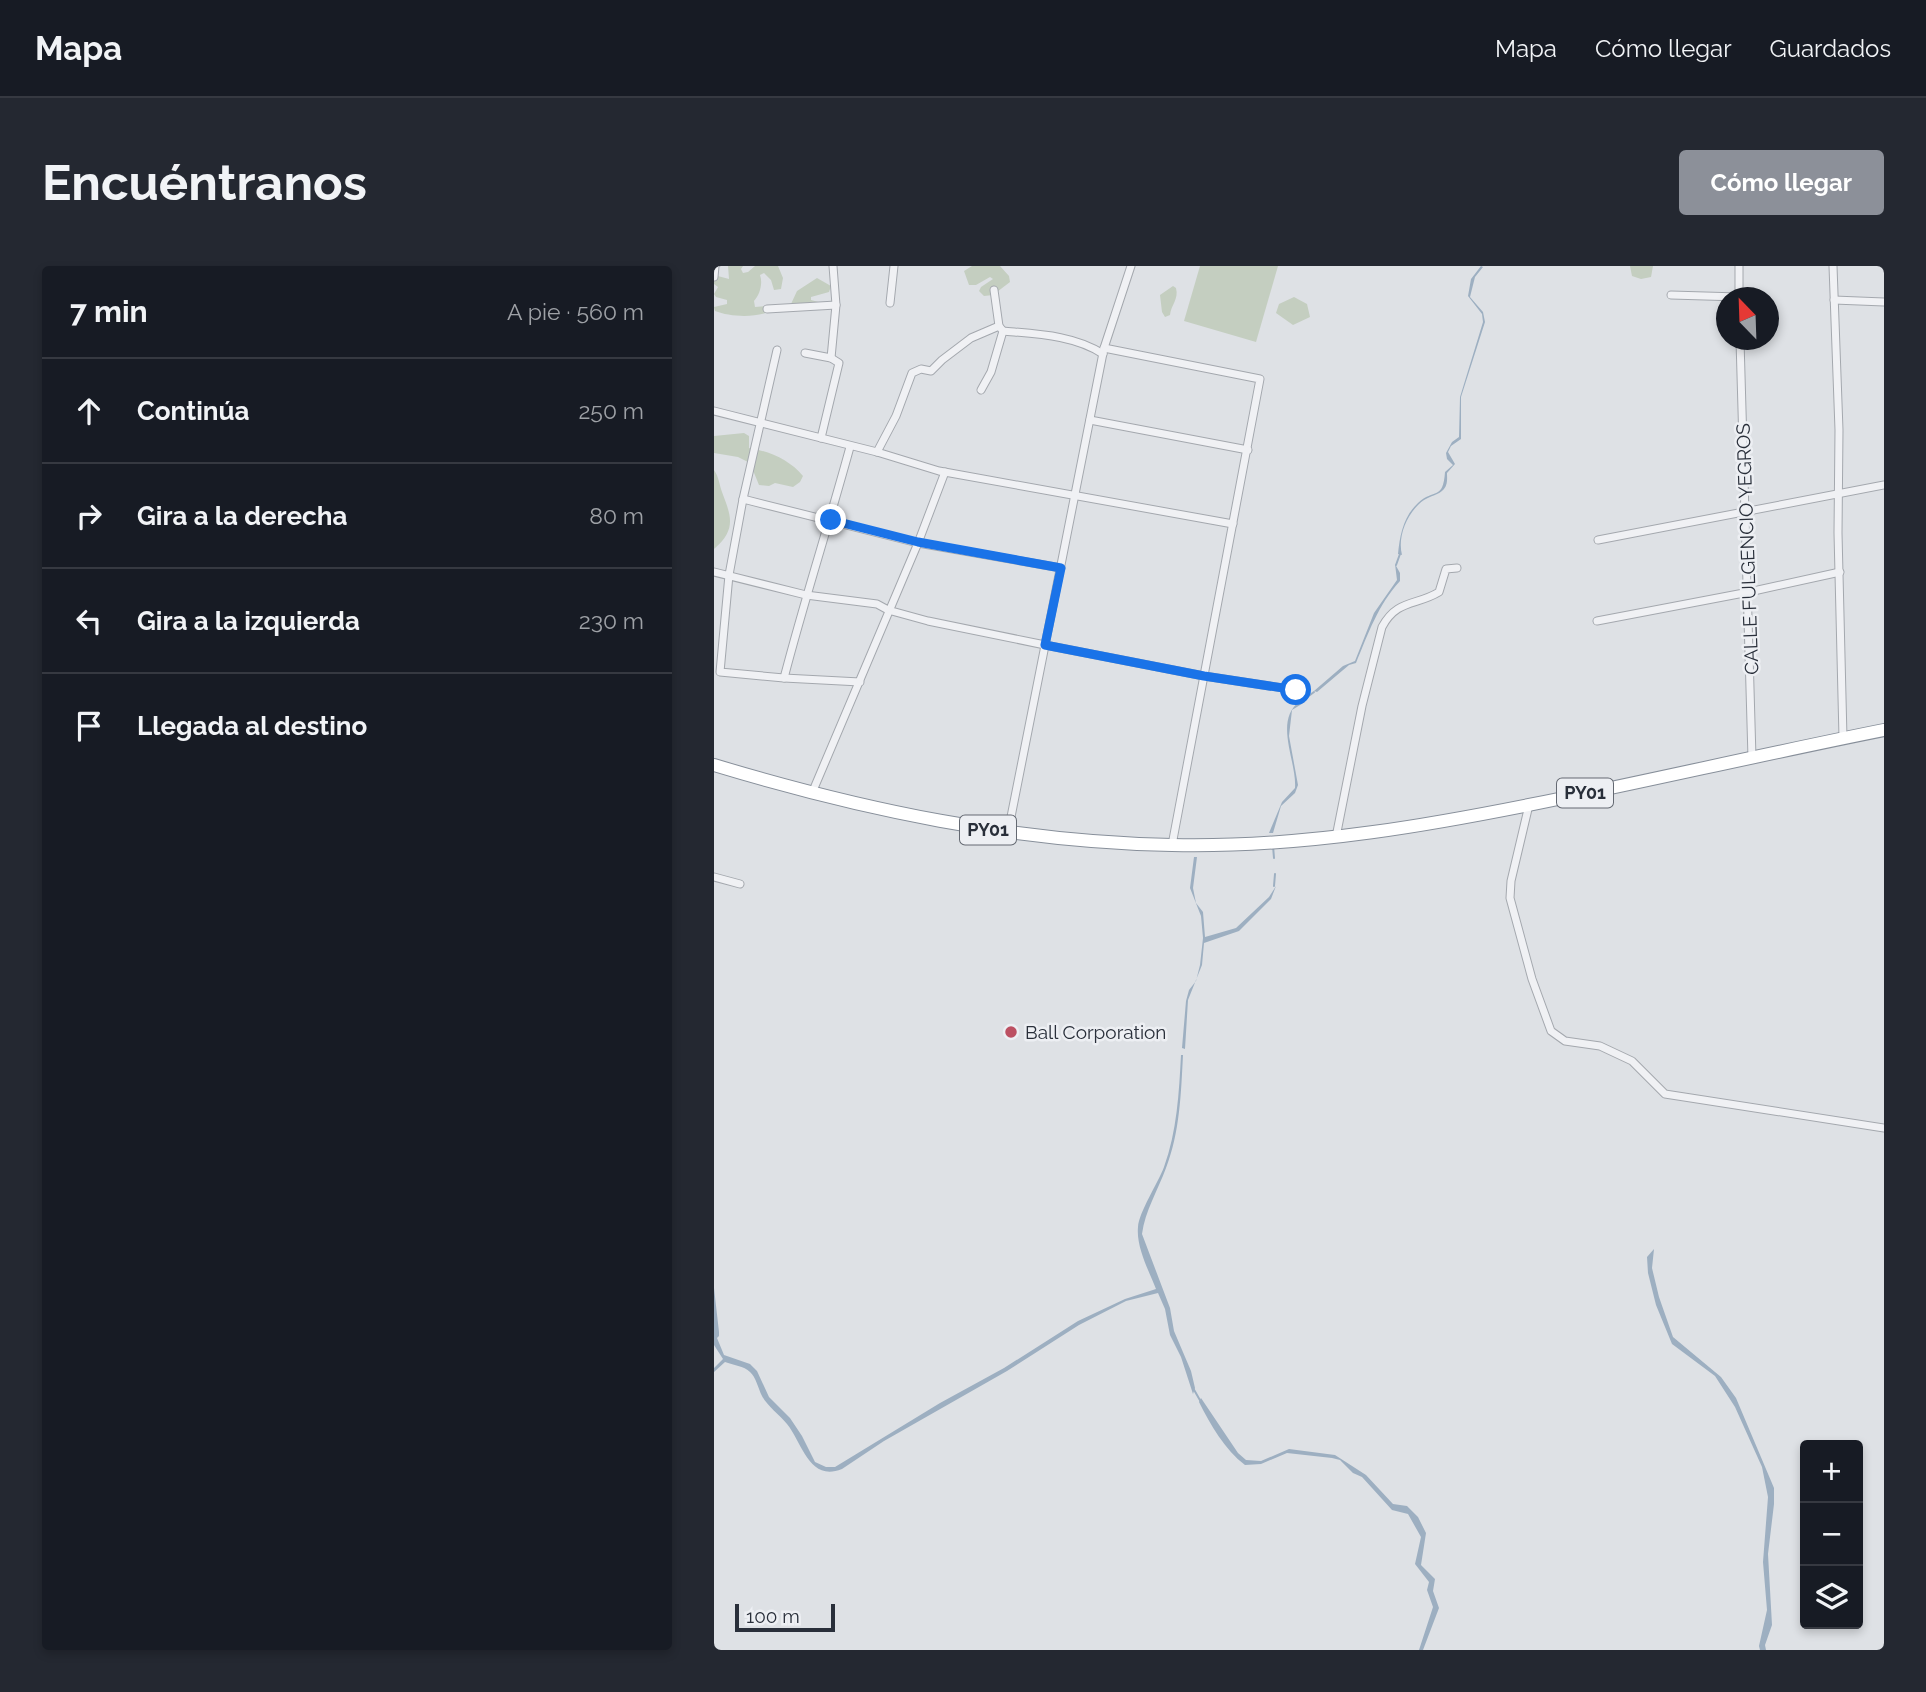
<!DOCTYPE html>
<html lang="es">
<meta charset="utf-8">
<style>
:root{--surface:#171b24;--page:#242831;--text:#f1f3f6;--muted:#9ea1a6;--line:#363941;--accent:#8c9099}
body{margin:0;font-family:Raleway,sans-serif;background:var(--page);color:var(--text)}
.controls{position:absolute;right:21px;bottom:21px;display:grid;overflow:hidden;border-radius:7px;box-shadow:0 4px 10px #0003}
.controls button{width:63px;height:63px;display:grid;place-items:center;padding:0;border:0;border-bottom:2px solid var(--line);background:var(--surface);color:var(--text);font:35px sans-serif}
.compass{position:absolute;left:1002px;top:21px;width:63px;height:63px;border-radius:50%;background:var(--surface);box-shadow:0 4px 10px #0003;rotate:337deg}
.scale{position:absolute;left:21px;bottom:18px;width:100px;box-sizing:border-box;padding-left:7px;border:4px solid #292f3a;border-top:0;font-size:19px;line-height:24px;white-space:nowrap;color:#292f3a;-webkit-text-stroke:5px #edeff3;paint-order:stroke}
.stop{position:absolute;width:21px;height:21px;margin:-16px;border:5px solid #1a73e8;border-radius:50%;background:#fff}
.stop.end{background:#1a73e8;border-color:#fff;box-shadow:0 2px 7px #0008}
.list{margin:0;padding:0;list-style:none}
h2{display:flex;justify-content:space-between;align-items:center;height:91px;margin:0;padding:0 28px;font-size:30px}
h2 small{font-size:23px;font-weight:400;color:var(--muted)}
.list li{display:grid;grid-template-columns:46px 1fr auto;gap:21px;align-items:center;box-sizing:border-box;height:105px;padding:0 28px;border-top:2px solid var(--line)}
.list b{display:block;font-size:26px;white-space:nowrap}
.list em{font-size:23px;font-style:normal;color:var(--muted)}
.icon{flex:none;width:38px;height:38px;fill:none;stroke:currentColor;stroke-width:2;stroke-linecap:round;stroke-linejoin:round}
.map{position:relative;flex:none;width:1170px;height:1384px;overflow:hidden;border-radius:7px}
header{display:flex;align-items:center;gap:42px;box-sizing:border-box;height:98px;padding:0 35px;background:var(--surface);border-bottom:2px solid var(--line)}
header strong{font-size:33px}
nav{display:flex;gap:38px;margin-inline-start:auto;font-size:24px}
.intro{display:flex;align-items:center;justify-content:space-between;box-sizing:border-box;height:168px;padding:0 42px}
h1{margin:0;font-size:49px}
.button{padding:18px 32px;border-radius:7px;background:var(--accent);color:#fff;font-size:24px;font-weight:700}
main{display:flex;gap:42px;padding:0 42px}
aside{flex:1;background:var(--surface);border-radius:7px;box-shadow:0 4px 10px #0003}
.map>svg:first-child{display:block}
.green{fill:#c4cec0}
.water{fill:#9dafc1}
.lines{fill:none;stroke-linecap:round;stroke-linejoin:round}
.stream{stroke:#9dafc1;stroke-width:2}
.street-casing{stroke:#a4a8ae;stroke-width:9}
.highway-casing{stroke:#878f9a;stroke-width:14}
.street{stroke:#f0f1f4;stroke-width:7}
.highway{stroke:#fff;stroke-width:12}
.route{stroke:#1a73e8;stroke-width:9}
.poi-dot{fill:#bc5062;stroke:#edeff3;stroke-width:2.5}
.labels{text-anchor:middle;stroke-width:5;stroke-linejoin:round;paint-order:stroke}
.shield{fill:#edeff3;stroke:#646972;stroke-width:2}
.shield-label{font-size:18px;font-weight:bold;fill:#292f3a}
.street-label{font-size:19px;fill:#292f3a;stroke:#edeff3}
.poi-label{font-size:19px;fill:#292f3a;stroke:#edeff3;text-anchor:start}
</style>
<header>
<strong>Mapa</strong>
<nav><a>Mapa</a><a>Cómo llegar</a><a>Guardados</a></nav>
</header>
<div class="intro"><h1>Encuéntranos</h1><a class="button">Cómo llegar</a></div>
<main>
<aside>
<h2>7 min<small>A pie · 560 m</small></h2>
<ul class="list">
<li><svg class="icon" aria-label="ahead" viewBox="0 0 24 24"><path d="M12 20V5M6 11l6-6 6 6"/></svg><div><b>Continúa</b></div><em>250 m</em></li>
<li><svg class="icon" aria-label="right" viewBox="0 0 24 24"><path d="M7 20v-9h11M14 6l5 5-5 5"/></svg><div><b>Gira a la derecha</b></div><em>80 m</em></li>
<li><svg class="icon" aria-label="left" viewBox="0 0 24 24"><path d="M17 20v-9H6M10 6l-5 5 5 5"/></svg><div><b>Gira a la izquierda</b></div><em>230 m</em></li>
<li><svg class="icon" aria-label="arrive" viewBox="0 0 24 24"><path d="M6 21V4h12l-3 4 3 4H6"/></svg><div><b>Llegada al destino</b></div></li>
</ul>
</aside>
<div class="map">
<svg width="1170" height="1384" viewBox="0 0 1170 1384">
<rect width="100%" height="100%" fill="#dee1e5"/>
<!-- green -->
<g class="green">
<path d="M14 0H29L27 3 29 7 34 6 41 0H64L69 12 67 23 60 24 57 14 50 7 46 9C49 17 46 29 40 35L41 41 53 40 57 45C42 52 16 51 1 45L0 41 13 38V34L2 31 0 28 4 21 0 18V9L15 13Z"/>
<polygon points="258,0 286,0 295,10 296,16 279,29 270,30 265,25 267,21 279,13 276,11 262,19 255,19 250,5"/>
<polygon points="486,0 564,0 542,76 470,55"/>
<polygon points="916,0 939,0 937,11 927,13 918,10"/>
<polygon points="103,12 117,20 115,26 97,31 97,34 108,37 103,44 80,44 77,38 83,25"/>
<path d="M459 20 462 22C465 33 457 39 456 49L451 51 448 46 446 29Z"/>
<polygon points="580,31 593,38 596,51 579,59 562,47 565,38"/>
<path d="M30 167 35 170V182C55 185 76 194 89 210L86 216 79 221 61 217 55 220 45 219 36 197 24 191 0 187V170Z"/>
<path d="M0 204C5 211 5 218 8 226 17 250 23 263 0 283Z"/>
</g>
<!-- water -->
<g class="water">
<path d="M767 0 769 1 761 11 756 31 769 46 771 56 747 131V173L737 180 734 186 741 198 733 207C733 212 734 218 730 223 725 229 716 230 710 234 694 245 683 270 688 289L684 288C686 269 689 251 704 237 720 222 729 235 731 206L739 199 733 193 732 187 738 176 745 171 746 131 769 56 768 48 754 30 757 13Z"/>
<path d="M681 298 686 307V315C664 339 654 368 642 397L635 399 603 426 600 425 629 400 641 395 660 347 683 314Z"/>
<path d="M586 435 591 436 578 444 575 470 584 519 581 527 567 540 559 567H555L568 536 581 522C583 495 559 455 586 435Z"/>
<polygon points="480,591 483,591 479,622 482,637 489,646 491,671 522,662 555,631 562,620 557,633 525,665 490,677 488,699 474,734 471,783 468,782 472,735 475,724 482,715 486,699 489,672 487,650 476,622"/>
<path d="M467 789H469C467 827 466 866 452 902 444 924 431 945 428 968L456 1042 460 1065 477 1105 481 1122 479 1128 467 1091 456 1069 451 1043 444 1027 412 1035 365 1059 293 1105 170 1175 128 1203C95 1216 89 1178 73 1158 65 1148 54 1141 48 1130 44 1122 42 1111 36 1106 30 1100 19 1099 11 1096L0 1106V1102L9 1093 0 1079V1022L5 1066V1070L3 1072 10 1089 36 1098 43 1105 55 1131 76 1152 88 1170 101 1196 112 1201H121L226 1137 290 1102 364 1055 411 1033 442 1023C435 1005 422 981 424 961 425 946 444 917 450 901 463 865 465 827 467 789Z"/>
<polygon points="940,983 938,1002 945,1031 959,1071 1007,1111 1022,1132 1060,1222 1060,1238 1054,1288 1058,1359 1051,1379 1052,1384 1046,1384 1045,1380 1053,1344 1049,1296 1054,1231 1048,1201 1021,1141 1001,1110 958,1078 942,1039 934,1007 933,991"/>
<path d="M487 1132 524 1187 532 1194 547 1195 575 1183 621 1189 652 1209 679 1238 693 1240 704 1251 712 1267 707 1299 721 1313 719 1325 725 1342 709 1384H705L719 1341 713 1324 715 1316 701 1298 707 1271 694 1248 678 1244 648 1211 639 1207 626 1194 618 1192 573 1187 547 1198 531 1199C511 1184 496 1158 485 1136Z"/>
</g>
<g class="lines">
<!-- stream -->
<g class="stream">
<polyline points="682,299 686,288"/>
<polyline points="588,435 600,426"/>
<polyline points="559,580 560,592"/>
<polyline points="560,620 561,608"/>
<polyline points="479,1122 487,1136"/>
</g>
<defs>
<g id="street">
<polyline points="1119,0 1125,164 1124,267 1129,472"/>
<polyline points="0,11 1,0"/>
<polyline points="957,29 1025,31"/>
<polyline points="1025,32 1025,0"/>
<polyline points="1120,34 1170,36"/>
<polyline points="176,37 180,0"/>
<polyline points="53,43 122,39"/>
<path d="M289 65C322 68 360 69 389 88"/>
<polyline points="1026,74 1038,492"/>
<polyline points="390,82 546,113 458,579"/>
<polyline points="63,84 29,233 15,309 6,406 70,412 146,416"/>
<polyline points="91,87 117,92 125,97 107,172"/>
<polyline points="117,92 122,39 119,0"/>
<polyline points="267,124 277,106 289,65 285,60 280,24"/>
<polyline points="0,145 163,186 225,205 519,258"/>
<polyline points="376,154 534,184"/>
<polyline points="163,186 182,150 198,107 207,103 217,105 228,94 257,72 285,60"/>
<polyline points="29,233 204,277 347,302"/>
<polyline points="884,274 1170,219"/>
<polyline points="0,306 92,329 163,338 174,344 214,355 331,379 490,410 582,424"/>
<polyline points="883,355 1035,326 1126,306"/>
<path d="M70 412C90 335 115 258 136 181"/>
<polyline points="98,527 204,277 231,206"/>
<polyline points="815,539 797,615 796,632 818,713 837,765 851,775 886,780 918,795 951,828 1170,862"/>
<polyline points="294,566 390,82 417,0"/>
<path d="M622 571 648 440 668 361C683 333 702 340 725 326L732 303 743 302"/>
<polyline points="0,611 26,618"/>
</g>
<path id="highway" d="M0 499C149 544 301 576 458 579 592 582 724 558 854 531 960 509 1065 485 1170 464"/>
</defs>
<!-- street casing -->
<use href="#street" class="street-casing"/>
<!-- highway casing -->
<use href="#highway" class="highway-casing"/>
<!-- street -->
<use href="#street" class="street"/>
<!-- highway -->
<use href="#highway" class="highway"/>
</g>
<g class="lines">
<!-- route -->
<polyline class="route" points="117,254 204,276 347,302 331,379 490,410 582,424"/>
</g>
<!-- markers -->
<circle class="poi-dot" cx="297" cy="766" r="7"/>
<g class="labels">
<!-- shield labels -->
<g class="shield">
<rect x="843" y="512.5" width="56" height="29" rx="5"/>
<rect x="246" y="549.5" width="56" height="29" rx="5"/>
</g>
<g class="shield-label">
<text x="871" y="533">PY01</text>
<text x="274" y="570">PY01</text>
</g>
<!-- street labels -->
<g class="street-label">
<text transform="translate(1033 283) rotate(-92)" y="7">CALLE FULGENCIO YEGROS</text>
</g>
<!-- poi labels -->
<g class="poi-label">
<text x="311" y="773">Ball Corporation</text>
</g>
</g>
</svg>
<div class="controls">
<button>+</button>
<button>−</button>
<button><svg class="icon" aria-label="layers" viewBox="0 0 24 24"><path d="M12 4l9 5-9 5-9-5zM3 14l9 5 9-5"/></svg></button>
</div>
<svg class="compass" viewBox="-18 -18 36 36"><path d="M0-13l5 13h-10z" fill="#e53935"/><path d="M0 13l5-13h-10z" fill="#9ea1a6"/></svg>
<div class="scale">100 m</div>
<div class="stop" style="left:582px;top:424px"></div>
<div class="stop end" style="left:117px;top:254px"></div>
</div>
</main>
